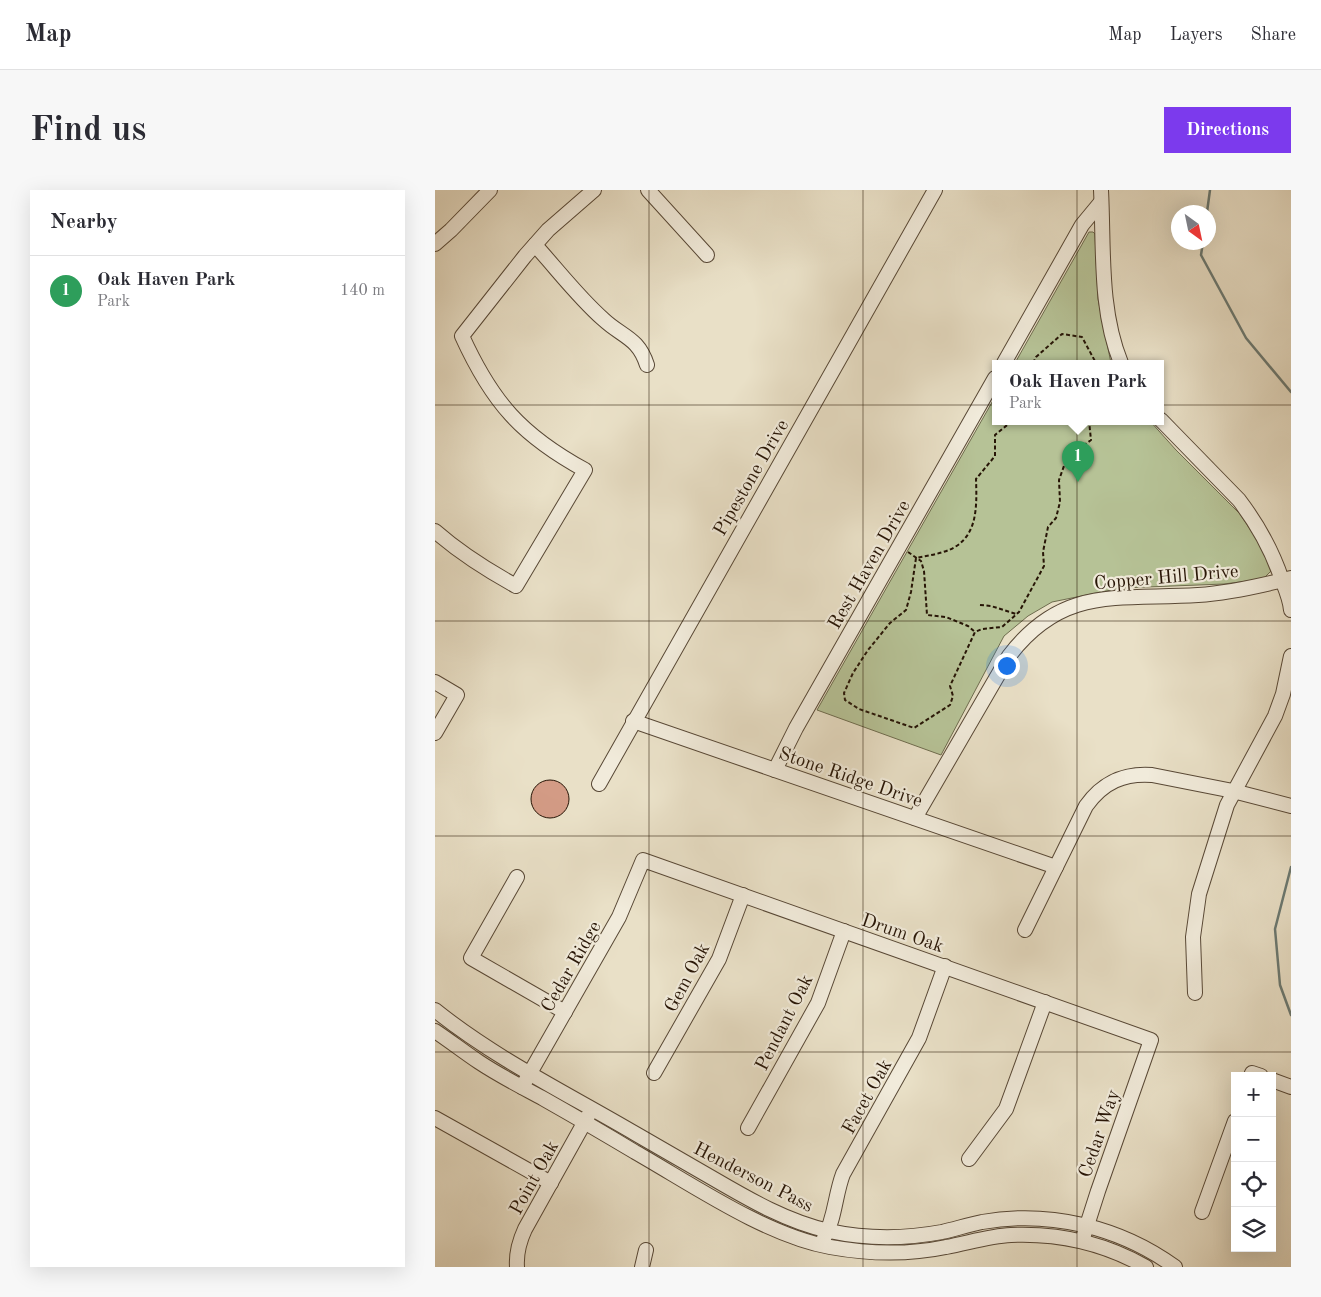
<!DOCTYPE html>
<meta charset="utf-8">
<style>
:root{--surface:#fff;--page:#f7f7f7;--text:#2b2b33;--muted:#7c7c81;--line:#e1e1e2;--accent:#7c3aed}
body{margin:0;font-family:"Old Standard TT",serif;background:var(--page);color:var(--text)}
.controls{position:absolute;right:15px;bottom:15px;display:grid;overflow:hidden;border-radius:0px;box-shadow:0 5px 20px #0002}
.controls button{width:45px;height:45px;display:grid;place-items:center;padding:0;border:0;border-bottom:1px solid var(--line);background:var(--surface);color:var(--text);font:25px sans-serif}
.compass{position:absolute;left:736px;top:15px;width:45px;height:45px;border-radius:50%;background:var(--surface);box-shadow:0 5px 20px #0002;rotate:147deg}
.you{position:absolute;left:571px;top:475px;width:18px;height:18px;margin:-12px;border:4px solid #fff;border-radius:50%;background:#1a73e8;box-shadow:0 0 0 8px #1a73e833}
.badge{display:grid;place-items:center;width:32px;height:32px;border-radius:50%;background:var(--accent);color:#fff;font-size:16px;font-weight:700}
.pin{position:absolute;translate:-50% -41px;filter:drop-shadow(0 1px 2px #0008)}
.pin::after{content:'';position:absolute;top:26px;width:18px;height:15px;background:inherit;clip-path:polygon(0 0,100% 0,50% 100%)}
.popup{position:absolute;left:557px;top:170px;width:172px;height:65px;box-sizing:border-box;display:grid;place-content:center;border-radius:0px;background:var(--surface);filter:drop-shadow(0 1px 4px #0005);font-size:16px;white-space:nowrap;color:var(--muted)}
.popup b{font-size:19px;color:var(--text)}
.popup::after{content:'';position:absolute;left:50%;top:100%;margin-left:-10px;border:10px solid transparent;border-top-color:var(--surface)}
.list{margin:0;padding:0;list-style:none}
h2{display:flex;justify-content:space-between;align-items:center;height:65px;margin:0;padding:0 20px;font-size:21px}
h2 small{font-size:16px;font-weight:400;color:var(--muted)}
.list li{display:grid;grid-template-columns:32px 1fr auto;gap:15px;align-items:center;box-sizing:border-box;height:70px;padding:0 20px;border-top:1px solid var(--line)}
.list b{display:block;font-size:19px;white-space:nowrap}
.list p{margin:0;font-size:16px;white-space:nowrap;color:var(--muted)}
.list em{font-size:16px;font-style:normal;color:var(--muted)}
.icon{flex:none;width:28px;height:28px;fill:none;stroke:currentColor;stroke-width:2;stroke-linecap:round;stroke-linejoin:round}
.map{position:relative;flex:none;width:856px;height:1077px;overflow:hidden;border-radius:0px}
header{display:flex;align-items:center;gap:30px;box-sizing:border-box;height:70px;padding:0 25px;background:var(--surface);border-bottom:1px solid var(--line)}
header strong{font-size:24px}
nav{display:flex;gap:28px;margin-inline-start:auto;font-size:18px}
.intro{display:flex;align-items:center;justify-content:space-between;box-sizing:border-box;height:120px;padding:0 30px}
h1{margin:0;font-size:35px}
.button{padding:12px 22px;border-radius:0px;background:var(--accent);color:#fff;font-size:18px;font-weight:700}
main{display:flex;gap:30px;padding:0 30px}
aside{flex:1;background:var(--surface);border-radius:0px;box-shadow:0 5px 20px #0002}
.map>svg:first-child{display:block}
.park{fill:#b6c296;stroke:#6e6c4e}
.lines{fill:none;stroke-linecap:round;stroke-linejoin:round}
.stream{stroke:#6b7972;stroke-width:2.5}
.building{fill:#d39b85;stroke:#271506}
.minor-casing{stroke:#584836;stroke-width:16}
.path{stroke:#271506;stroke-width:2;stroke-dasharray:4 2.5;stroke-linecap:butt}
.minor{stroke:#f1ebdb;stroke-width:14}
.grid{fill:none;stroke:#271506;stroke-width:1;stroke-opacity:0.55}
.labels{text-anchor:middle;stroke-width:4.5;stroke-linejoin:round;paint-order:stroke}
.street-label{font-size:19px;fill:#271506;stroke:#f1ebdb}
</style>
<header>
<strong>Map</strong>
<nav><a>Map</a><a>Layers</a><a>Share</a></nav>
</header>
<div class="intro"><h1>Find us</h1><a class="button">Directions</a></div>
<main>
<aside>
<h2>Nearby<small></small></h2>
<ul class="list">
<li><span class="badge" style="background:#2e9e5b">1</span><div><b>Oak Haven Park</b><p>Park</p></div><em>140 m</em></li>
</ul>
</aside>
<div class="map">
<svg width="856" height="1077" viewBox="0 0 856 1077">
<rect width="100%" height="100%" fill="#e9e0c7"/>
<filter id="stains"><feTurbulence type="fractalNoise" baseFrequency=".004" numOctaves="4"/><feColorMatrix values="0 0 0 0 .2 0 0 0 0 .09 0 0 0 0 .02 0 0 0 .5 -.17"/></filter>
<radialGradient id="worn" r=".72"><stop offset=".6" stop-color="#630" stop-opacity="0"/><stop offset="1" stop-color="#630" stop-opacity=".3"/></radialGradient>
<!-- park -->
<g class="park">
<polygon points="654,42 658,42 660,44 663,109 676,173 580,173"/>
<polygon points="560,207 560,231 715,231 741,260 805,324 836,371 836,381 828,389 789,394 686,398 617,412 593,426 569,446 506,565 382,520"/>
</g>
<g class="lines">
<!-- stream -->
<g class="stream">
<polyline points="772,22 775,0"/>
<polyline points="768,52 766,65 811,148 856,202"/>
<polyline points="856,677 840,739 845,795 856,825"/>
</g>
</g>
<!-- building -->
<circle class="building" cx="115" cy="609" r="19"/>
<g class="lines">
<defs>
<g id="minor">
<polyline points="213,0 272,65"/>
<path d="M666 0C669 58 664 119 686 173"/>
<polyline points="0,54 16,40 55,0"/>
<path d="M100 55C122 79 143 107 168 129 187 147 203 147 212 175"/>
<polyline points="569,173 647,35 666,12"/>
<path d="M726 230 804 310C823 335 837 360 847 390 851 400 855 409 856 420"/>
<path d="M0 341C25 363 52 380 81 396L150 280C86 245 57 212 27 146L90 66 113 40 159 0"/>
<polyline points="0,492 22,505 0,543"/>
<polyline points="198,531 621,677"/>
<polyline points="340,580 361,538 560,188"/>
<polyline points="164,594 500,0"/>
<path d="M480 628 574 466C628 395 684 410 763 405 794 403 825 396 856 388"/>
<polyline points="82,687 36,768 130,822"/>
<path d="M590 740 651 616C668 592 689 583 717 585L798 601 856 616"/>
<polyline points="760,803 758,747 764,704 792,615 840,526 848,504 856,466"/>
<path d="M0 820C61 869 133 904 201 944 227 959 253 974 279 989 315 1010 353 1032 394 1041 431 1049 469 1049 507 1042 520 1039 533 1035 547 1032 614 1020 685 1037 740 1077"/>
<path d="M0 841C15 851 29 862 44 872 65 886 87 897 109 909 139 926 170 944 200 962 258 995 330 1045 395 1057 434 1064 473 1065 511 1057 533 1053 554 1046 576 1045 624 1043 669 1053 711 1077"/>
<polyline points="219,883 284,769 308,705"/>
<polyline points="816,886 817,883 826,886"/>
<polyline points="837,890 856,897"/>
<polyline points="87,897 184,727 208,670 716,850 663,1001 647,1051"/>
<polyline points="0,928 116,993"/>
<polyline points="313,938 383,813 409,741"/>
<polyline points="534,969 571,919 610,812"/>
<polyline points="767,1022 800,931"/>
<path d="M389 1048C400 1029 400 1005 408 984L484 848 510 776"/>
<path d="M82 1077C81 1063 84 1052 90 1039L153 926"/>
<polyline points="207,1077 211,1060"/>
</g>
</defs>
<!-- minor casing -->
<use href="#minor" class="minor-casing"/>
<!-- path -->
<g class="path">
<polyline points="598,173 601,167 627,144 647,147 661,173"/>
<path d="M577 231 560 245V266L541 289C542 319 543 352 508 362 499 365 490 366 481 368L476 402 471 420 455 433 433 460 418 483 409 503 410 510 424 519 479 538 515 515 518 506 515 496 540 442 547 439 567 437 584 422 609 376 608 362 613 337 621 328 625 312 624 290 630 273 639 263 656 250 654 231"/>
<polyline points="473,362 486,371 489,381 492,425 511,427 533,436 540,442"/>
<polyline points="545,415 556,416 581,424"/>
</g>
<!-- minor -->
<use href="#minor" class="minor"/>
</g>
<!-- grid -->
<path class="grid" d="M214 0V1077M428 0V1077M642 0V1077M0 215H856M0 431H856M0 646H856M0 862H856"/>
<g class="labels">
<!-- street labels -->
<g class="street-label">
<text transform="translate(315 287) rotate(-60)" y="7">Pipestone Drive</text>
<text transform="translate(433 374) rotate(-60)" y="7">Rest Haven Drive</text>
<text transform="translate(731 386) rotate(-5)" y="7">Copper Hill Drive</text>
<text transform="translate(416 586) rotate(19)" y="7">Stone Ridge Drive</text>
<text transform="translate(468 742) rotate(19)" y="7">Drum Oak</text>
<text transform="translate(135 776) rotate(-60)" y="7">Cedar Ridge</text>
<text transform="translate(251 787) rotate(-62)" y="7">Gem Oak</text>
<text transform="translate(348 832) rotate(-63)" y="7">Pendant Oak</text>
<text transform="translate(431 906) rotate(-61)" y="7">Facet Oak</text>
<text transform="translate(663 943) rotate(-71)" y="7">Cedar Way</text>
<text transform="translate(319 986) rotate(27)" y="7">Henderson Pass</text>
<text transform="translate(98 987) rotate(-61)" y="7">Point Oak</text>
</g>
</g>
<rect width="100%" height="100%" filter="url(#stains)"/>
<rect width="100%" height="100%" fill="url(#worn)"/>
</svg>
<div class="controls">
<button>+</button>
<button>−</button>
<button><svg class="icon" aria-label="locate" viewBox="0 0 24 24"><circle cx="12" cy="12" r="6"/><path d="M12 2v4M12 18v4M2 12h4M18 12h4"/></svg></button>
<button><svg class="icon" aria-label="layers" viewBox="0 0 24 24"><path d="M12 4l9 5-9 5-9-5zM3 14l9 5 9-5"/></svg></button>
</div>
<svg class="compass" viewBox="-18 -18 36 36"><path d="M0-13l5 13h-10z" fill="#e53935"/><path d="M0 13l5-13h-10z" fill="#7c7c81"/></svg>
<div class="you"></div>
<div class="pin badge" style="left:643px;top:292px;background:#2e9e5b">1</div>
<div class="popup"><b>Oak Haven Park</b>Park</div>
</div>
</main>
